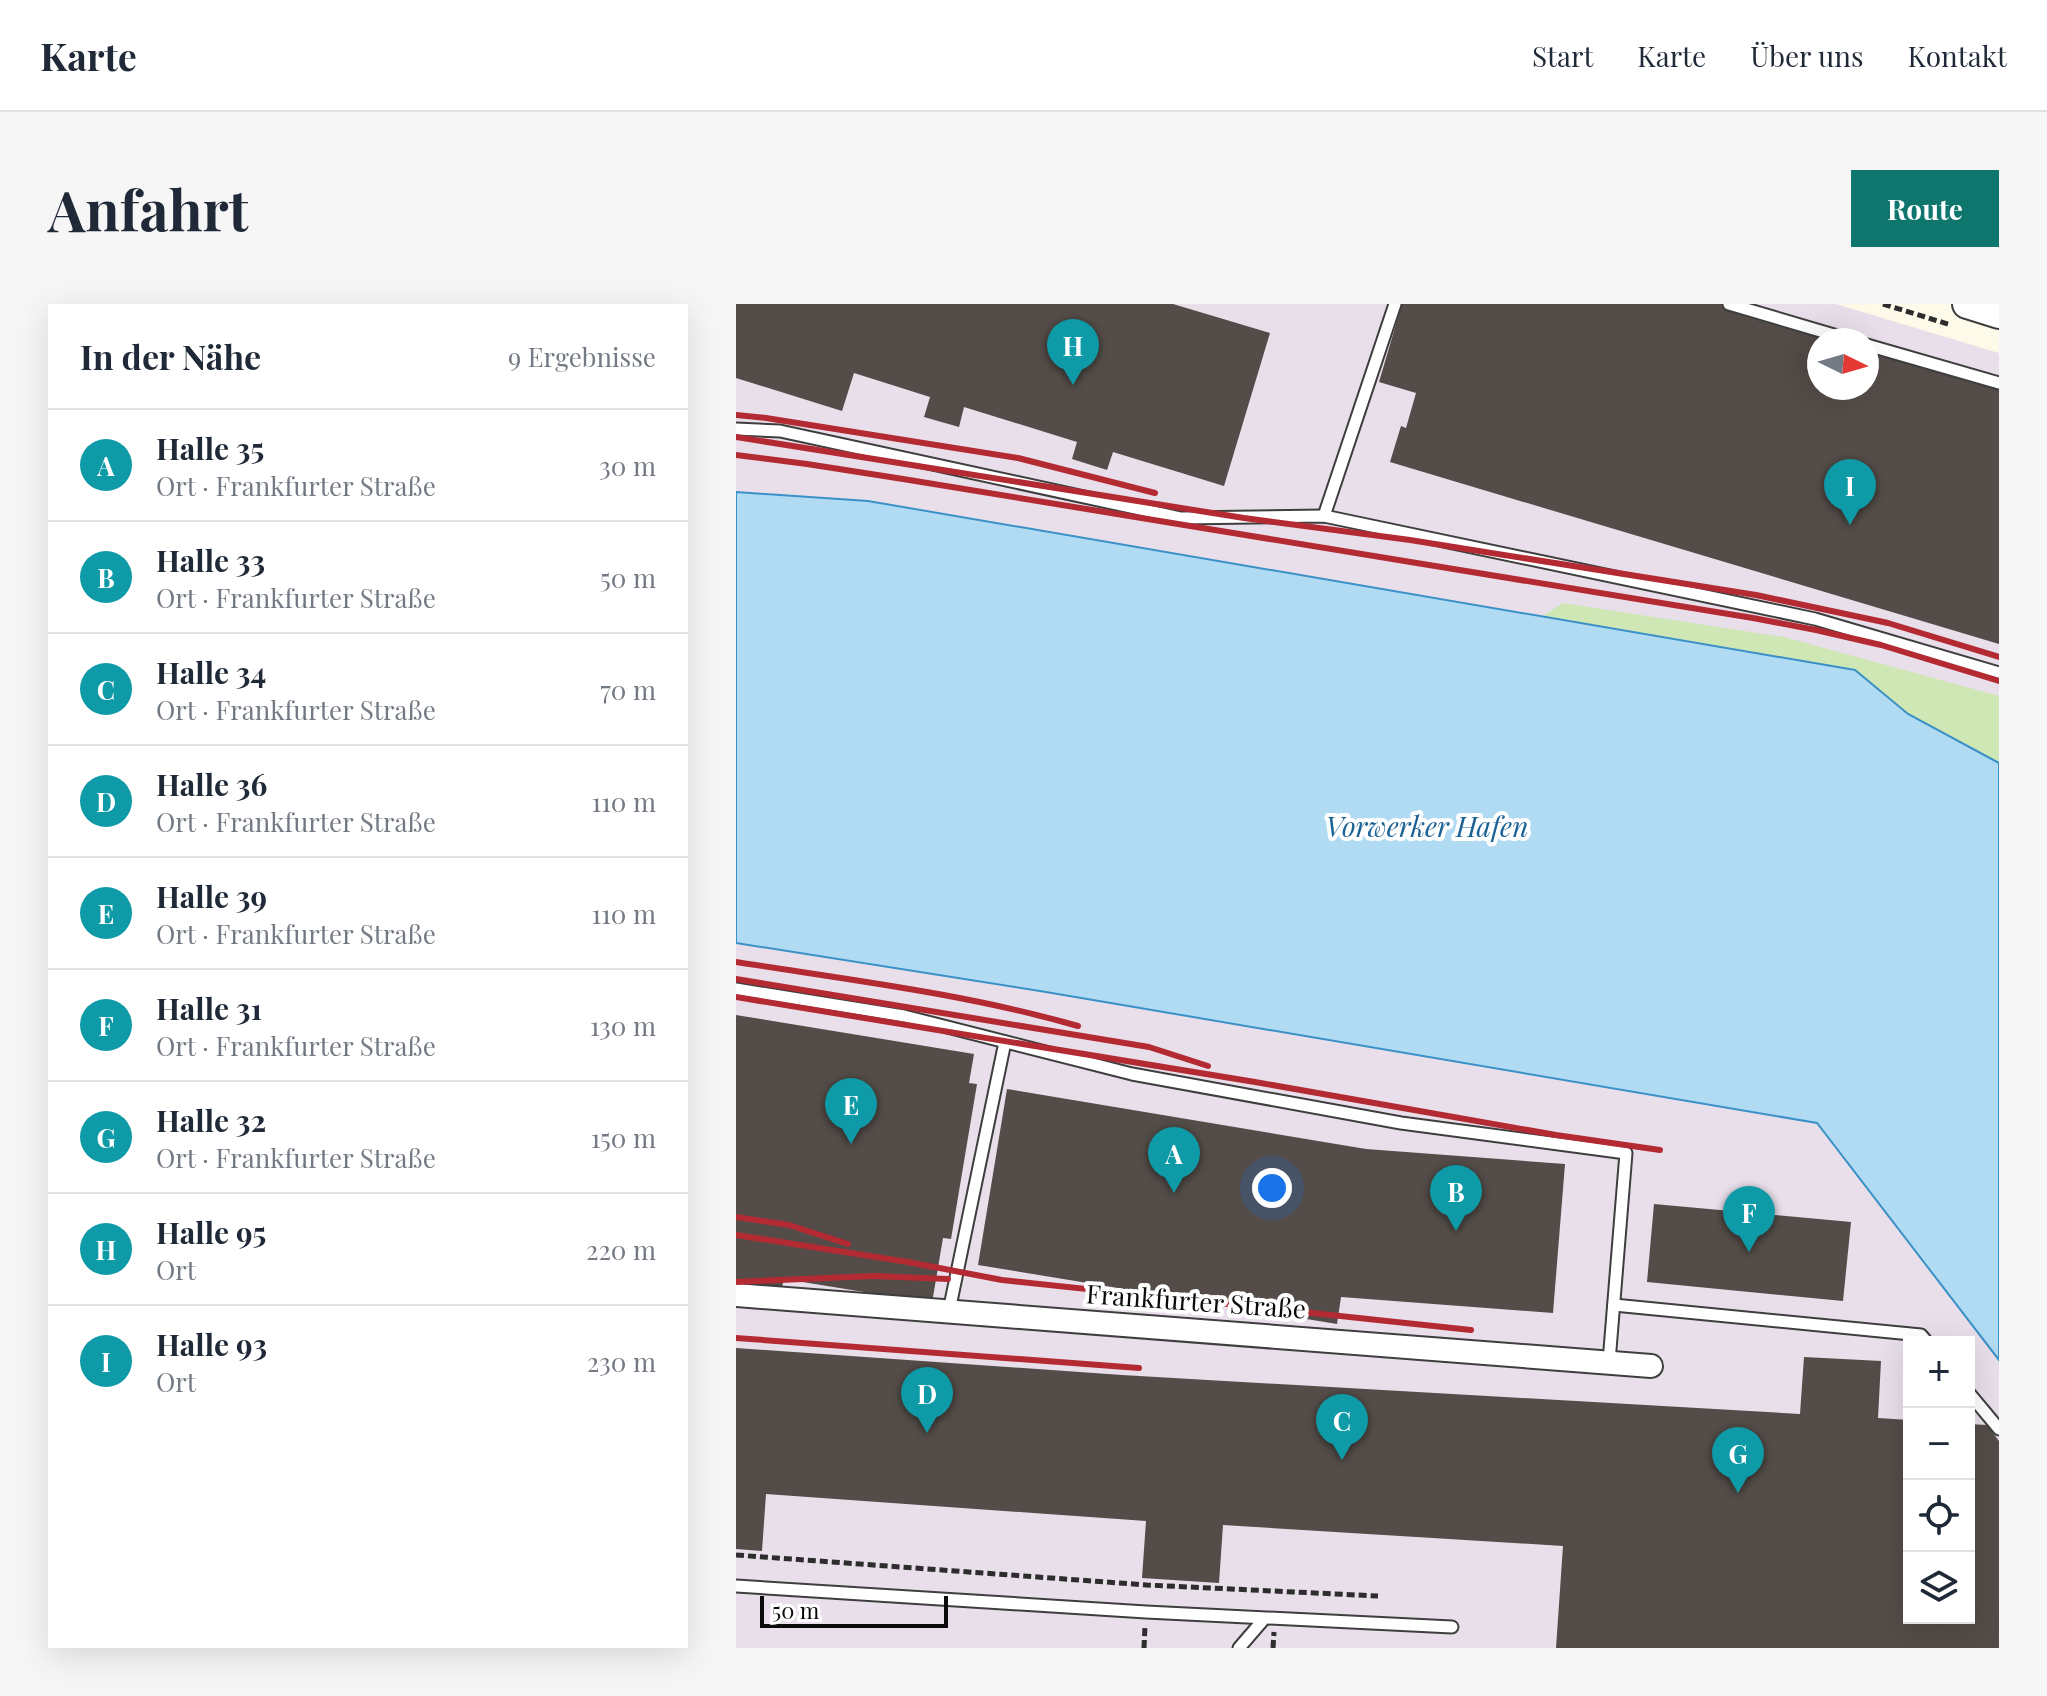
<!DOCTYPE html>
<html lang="de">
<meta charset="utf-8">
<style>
:root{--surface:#fff;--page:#f6f6f7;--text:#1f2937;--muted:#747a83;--line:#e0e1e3;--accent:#0f766e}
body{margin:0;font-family:"Playfair Display",serif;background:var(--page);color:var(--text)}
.controls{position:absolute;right:24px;bottom:24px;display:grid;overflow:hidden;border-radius:0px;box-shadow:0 8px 32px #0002}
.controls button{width:72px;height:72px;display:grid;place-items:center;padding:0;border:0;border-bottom:2px solid var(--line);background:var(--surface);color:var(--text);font:40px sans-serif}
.compass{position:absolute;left:1071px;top:24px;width:72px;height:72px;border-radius:50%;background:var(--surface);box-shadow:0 8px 32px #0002;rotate:95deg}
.scale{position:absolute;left:24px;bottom:20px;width:188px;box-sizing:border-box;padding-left:8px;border:4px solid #0b0b0b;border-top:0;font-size:22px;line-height:28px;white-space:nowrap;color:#0b0b0b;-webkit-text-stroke:6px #fff;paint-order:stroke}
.you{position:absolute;left:536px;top:884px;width:28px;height:28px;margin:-20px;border:6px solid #fff;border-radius:50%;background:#1a73e8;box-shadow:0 0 0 12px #1a73e833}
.badge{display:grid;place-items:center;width:52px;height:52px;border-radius:50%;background:var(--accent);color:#fff;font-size:26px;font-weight:700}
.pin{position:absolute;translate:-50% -66px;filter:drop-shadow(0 2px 4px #0008)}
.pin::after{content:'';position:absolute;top:42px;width:28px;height:24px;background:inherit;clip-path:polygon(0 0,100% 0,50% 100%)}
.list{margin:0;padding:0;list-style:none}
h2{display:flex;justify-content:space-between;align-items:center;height:104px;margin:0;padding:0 32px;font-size:34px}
h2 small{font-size:26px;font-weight:400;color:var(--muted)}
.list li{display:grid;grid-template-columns:52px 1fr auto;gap:24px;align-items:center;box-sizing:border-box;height:112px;padding:0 32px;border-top:2px solid var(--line)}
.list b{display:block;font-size:30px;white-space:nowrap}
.list p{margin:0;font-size:26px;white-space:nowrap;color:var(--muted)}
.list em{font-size:26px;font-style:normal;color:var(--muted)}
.icon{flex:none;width:44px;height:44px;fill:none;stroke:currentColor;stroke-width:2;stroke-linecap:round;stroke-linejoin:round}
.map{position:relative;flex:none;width:1263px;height:1344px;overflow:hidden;border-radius:0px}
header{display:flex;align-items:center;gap:48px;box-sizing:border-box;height:112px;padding:0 40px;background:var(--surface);border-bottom:2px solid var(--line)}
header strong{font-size:38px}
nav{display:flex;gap:44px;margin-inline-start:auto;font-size:28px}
.intro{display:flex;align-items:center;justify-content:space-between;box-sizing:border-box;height:192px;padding:0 48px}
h1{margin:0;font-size:56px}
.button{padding:20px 36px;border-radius:0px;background:var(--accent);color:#fff;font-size:28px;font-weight:700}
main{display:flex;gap:48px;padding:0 48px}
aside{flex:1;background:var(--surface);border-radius:0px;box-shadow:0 8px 32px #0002}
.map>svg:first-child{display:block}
.industrial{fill:#e8dfea;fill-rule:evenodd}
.green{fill:#cfe6b5}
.water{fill:#b0dbf3;stroke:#3b91c7;stroke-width:2}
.building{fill:#534c48}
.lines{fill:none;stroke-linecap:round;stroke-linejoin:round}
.service-casing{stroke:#3e3e3e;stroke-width:15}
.minor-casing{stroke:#3e3e3e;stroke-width:26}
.tertiary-casing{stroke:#3e3e3e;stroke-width:32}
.path{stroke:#2d2d2d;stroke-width:5;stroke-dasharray:8 4;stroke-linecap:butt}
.service{stroke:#fff;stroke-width:11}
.minor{stroke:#fff;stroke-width:22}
.tertiary{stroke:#fff;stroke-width:28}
.rail{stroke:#b42a33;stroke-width:6}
.labels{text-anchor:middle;stroke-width:8;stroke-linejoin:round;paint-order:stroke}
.street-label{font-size:26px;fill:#0b0b0b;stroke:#fff}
.water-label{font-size:28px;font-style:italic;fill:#1b6296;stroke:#fff}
</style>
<header>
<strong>Karte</strong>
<nav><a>Start</a><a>Karte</a><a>Über uns</a><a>Kontakt</a></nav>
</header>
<div class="intro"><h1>Anfahrt</h1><a class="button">Route</a></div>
<main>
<aside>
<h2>In der Nähe<small>9 Ergebnisse</small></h2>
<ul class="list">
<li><span class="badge" style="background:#0f9aa8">A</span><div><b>Halle 35</b><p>Ort · Frankfurter Straße</p></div><em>30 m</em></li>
<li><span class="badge" style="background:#0f9aa8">B</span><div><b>Halle 33</b><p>Ort · Frankfurter Straße</p></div><em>50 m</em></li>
<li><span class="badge" style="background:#0f9aa8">C</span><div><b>Halle 34</b><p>Ort · Frankfurter Straße</p></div><em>70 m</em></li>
<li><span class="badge" style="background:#0f9aa8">D</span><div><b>Halle 36</b><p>Ort · Frankfurter Straße</p></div><em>110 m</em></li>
<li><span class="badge" style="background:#0f9aa8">E</span><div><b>Halle 39</b><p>Ort · Frankfurter Straße</p></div><em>110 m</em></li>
<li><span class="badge" style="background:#0f9aa8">F</span><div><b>Halle 31</b><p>Ort · Frankfurter Straße</p></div><em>130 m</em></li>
<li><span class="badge" style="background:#0f9aa8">G</span><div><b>Halle 32</b><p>Ort · Frankfurter Straße</p></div><em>150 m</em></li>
<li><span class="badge" style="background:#0f9aa8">H</span><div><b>Halle 95</b><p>Ort</p></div><em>220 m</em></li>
<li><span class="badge" style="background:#0f9aa8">I</span><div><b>Halle 93</b><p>Ort</p></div><em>230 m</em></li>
</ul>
</aside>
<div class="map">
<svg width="1263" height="1344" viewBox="0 0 1263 1344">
<rect width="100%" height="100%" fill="#fefae9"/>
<!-- industrial -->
<g class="industrial">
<path d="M0 0H1100L1263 49V459L1172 410 1119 366 132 197 0 188ZM1083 36H1131V84H1083Z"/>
<path d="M0 639 304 687 1081 819 1263 1056V1344H0ZM1173 1038H1233V1314H1173Z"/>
</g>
<!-- green -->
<polygon class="green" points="827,299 1048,333 1263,392 1263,459 1172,410 1119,366 807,312"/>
<!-- water -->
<polygon class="water" points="0,188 132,197 1119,366 1172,410 1263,459 1263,1056 1081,819 304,687 0,639"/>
<!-- building -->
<g class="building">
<polygon points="0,0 437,0 534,29 488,182 377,148 371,166 336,155 341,138 228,103 223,123 188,113 194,93 118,69 106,107 0,74"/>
<polygon points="666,0 986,0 1103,35 1083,36 1083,84 1131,84 1131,44 1263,83 1263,340 654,158 665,122 670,124 680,89 643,78"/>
<polygon points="0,711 238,750 233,779 241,780 215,935 207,934 196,999 48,975 45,987 0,979"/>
<polygon points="271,785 630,845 829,860 817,1009 605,993 601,1020 242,961"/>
<polygon points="918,900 1115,918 1107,997 911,978"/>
<polygon points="0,1044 386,1071 1064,1110 1068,1053 1145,1057 1142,1114 1173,1116 1173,1314 1233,1314 1233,1120 1251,1121 1263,1137 1263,1344 820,1344 827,1242 487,1221 483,1279 406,1274 410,1217 30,1190 26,1247 0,1245"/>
</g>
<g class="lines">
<defs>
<g id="service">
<polyline points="993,0 1115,36"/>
<polyline points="1131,41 1263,79"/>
<polyline points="0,125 44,127 445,214 588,212 1079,315 1263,369"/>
<polyline points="588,212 659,0"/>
<polyline points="0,685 168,712 396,770 665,819 890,849 873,1058"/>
<polyline points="878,1001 1185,1031 1191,1038"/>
<polyline points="213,1007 269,738"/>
<polyline points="1233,1089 1263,1125"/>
<polyline points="0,1282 410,1308 716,1323"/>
<polyline points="503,1344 528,1315"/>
</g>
<polyline id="minor" points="0,991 915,1062"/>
<polyline id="tertiary" points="1231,0 1263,10"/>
</defs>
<!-- service casing -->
<use href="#service" class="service-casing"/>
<!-- minor casing -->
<use href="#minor" class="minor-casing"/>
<!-- tertiary casing -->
<use href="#tertiary" class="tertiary-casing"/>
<!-- path -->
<g class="path">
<polyline points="1147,0 1215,21"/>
<polyline points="0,1251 411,1281 642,1292"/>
<polyline points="408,1344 409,1322"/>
<polyline points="537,1344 538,1328"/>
</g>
<!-- service -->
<use href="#service" class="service"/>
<!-- minor -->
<use href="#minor" class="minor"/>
<!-- tertiary -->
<use href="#tertiary" class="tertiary"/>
<!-- rail -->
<g class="rail">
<polyline points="0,111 30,114 282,154 419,189"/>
<polyline points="0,133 508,214 674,236 1020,291 1152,319 1263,353"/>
<polyline points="0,151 71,160 167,175 1017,314 1080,326 1145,341 1263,377"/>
<path d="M0 658C114 676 231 690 342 722"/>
<polyline points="0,675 413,743 472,762"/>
<polyline points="0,693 519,778 820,831 924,846"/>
<polyline points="0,913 53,921 112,940"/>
<polyline points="0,931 172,958 266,976 735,1026"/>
<polyline points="0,978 138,972 212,975"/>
<polyline points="0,1034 403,1064"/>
</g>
</g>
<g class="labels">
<!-- street labels -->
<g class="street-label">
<text transform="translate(460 998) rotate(4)" y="9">Frankfurter Straße</text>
</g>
<!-- water labels -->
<g class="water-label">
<text x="691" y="533">Vorwerker Hafen</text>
</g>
</g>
</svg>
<div class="controls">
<button>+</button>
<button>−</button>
<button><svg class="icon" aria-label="locate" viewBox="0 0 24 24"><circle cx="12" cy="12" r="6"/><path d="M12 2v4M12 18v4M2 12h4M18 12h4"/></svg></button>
<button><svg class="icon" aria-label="layers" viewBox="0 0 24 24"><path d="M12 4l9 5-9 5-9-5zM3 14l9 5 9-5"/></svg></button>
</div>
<svg class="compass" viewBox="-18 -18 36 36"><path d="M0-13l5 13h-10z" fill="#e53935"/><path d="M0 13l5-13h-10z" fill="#747a83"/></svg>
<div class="scale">50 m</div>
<div class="you"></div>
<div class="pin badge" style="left:438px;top:889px;background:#0f9aa8">A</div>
<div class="pin badge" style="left:720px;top:927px;background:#0f9aa8">B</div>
<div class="pin badge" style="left:606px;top:1156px;background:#0f9aa8">C</div>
<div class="pin badge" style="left:191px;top:1129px;background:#0f9aa8">D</div>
<div class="pin badge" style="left:115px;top:840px;background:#0f9aa8">E</div>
<div class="pin badge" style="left:1013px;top:948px;background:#0f9aa8">F</div>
<div class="pin badge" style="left:1002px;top:1189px;background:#0f9aa8">G</div>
<div class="pin badge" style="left:337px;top:81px;background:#0f9aa8">H</div>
<div class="pin badge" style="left:1114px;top:221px;background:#0f9aa8">I</div>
</div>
</main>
